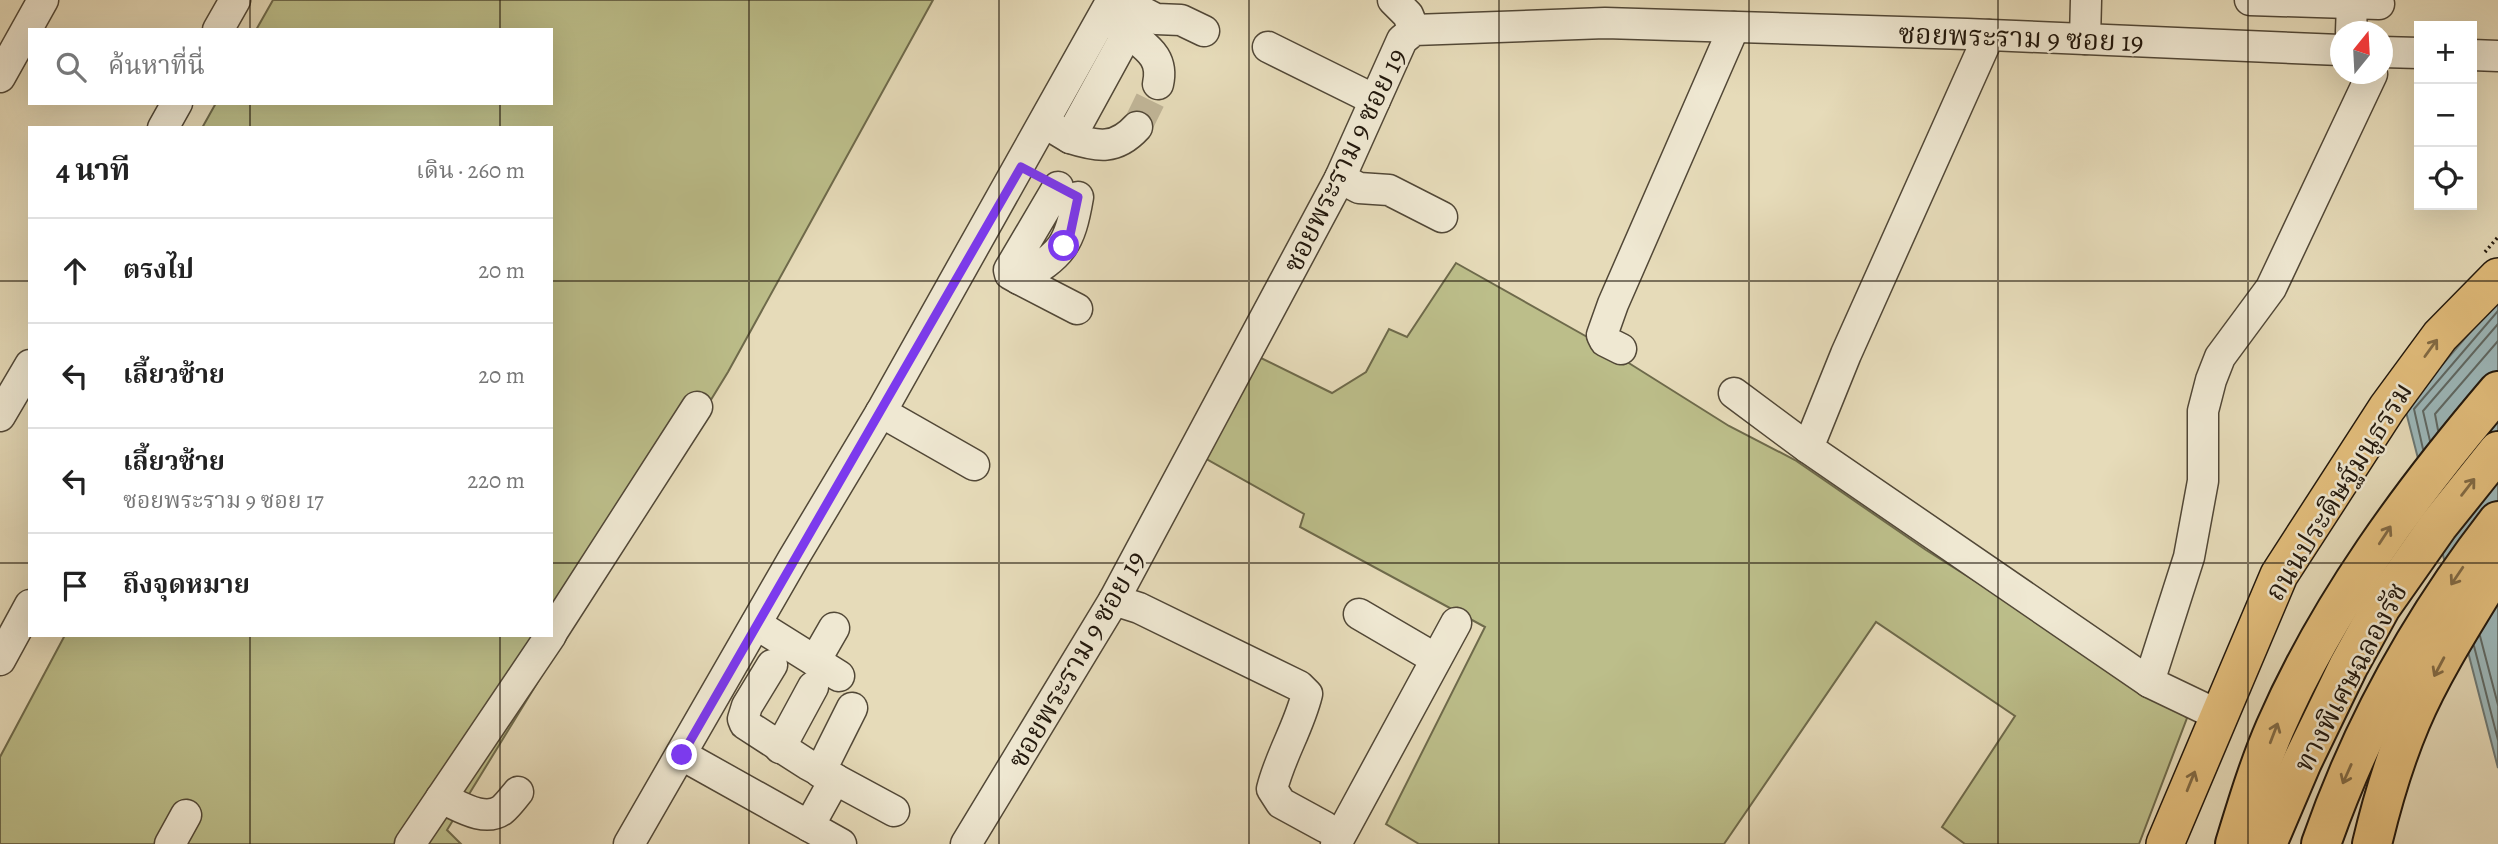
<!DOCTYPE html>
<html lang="th">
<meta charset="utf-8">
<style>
:root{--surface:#fff;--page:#f2f2f2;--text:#222;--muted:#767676;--line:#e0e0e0}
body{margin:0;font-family:Alegreya,"Noto Serif Thai",serif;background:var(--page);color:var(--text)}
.controls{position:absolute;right:21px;top:21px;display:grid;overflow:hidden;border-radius:0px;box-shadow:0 7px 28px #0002}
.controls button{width:63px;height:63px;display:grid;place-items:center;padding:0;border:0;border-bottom:2px solid var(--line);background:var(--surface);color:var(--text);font:35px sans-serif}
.compass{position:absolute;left:2330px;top:21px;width:63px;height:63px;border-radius:50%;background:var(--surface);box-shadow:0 7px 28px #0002;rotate:18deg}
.stop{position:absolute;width:21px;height:21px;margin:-16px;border:5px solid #7c3aed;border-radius:50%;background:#fff}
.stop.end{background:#7c3aed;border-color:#fff;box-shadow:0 2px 7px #0008}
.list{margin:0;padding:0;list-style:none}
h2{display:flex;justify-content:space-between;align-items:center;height:91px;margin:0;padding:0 28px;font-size:30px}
h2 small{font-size:23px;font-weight:400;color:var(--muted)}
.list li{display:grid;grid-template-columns:46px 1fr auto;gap:21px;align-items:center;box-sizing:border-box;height:105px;padding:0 28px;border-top:2px solid var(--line)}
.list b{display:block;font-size:26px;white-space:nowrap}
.list p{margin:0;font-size:23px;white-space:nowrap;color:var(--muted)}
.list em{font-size:23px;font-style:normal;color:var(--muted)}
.icon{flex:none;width:38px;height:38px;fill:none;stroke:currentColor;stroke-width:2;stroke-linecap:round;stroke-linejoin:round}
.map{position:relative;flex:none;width:2498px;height:844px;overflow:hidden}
.search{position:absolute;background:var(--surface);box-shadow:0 7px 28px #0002;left:28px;top:28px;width:525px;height:77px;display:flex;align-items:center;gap:18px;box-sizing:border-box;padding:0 24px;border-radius:0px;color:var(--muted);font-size:26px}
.panel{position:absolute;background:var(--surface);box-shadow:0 7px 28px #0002;left:28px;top:126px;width:525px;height:511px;border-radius:0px}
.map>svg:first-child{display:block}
.green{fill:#bcbe8a;stroke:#6e6a4b;stroke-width:2}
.water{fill:#9cb8bb;stroke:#6b7875;stroke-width:2}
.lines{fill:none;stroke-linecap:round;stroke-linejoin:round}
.shore{stroke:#5e6864;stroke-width:2}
.minor-tunnel{stroke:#bfb496;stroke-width:30;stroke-dasharray:30 15;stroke-linecap:butt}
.minor-casing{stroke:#524837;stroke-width:33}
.major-casing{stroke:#21170c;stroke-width:40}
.highway-casing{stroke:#21170c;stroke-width:42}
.path{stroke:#21170c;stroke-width:3.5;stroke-dasharray:2 3.5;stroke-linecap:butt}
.minor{stroke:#efe8d2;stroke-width:30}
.major{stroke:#e3be7c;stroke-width:37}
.highway{stroke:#e3be7c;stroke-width:38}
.oneway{stroke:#826a44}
.route{stroke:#7c3aed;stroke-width:9}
.grid{fill:none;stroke:#21170c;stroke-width:2;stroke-opacity:0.55}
.labels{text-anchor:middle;stroke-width:5;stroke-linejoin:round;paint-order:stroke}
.street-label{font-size:28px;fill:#21170c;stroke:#efe8d2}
</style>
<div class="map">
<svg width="2498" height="844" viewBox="0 0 2498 844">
<rect width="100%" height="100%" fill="#e6dbb9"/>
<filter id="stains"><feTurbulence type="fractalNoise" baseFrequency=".00286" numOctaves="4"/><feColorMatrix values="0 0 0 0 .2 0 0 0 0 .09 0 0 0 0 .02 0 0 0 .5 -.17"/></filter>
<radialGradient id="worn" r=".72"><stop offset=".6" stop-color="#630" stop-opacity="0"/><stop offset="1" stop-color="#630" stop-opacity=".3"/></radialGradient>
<!-- green -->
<g class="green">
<polygon points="273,0 933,0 728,372 447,830 461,844 0,844 0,757 65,635 551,635 551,128 202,128 216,103 551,103 551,30 256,30"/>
<polygon points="1456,263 1589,338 1729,426 1795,460 1926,550 2173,706 2187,718 2139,844 1965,844 1942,827 2015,716 1876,622 1724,844 1419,844 1386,824 1485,627 1300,527 1304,514 1203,457 1255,355 1332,393 1366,372 1389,329 1407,337"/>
</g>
<!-- water -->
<polygon class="water" points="2498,300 2498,768 2405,408"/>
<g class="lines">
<!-- shore -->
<g class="shore">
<polyline points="2438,430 2435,414 2498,341"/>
<polyline points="2430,441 2423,411 2498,324"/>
<polyline points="2423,449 2414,409 2498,311"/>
<polyline points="2480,636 2498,705"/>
<polyline points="2474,646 2498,740"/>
</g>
<!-- minor-tunnel -->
<polyline class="minor-tunnel" points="1137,127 1158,84"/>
<defs>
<g id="minor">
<polyline points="1119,0 1156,19 1181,20 1204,31"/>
<polyline points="1393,0 1408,15 1414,30"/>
<polyline points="2250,0 2379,4"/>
<polyline points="218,30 235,0"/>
<path d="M1128 32C1147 48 1164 57 1158 84"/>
<polyline points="2351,32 2352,3"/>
<polyline points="1989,35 1846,354 1808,448 2149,682 2218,715"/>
<polyline points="2085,39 2086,0"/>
<polyline points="1268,47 1375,100"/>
<polyline points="2382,52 2419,53"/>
<polyline points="2472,55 2498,56"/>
<polyline points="0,77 43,0"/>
<polyline points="1045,123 1070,138 1128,32 1103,18"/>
<polyline points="163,128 177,103"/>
<path d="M1070 138C1098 147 1116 150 1137 127"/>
<polyline points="1340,178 1359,188 1389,190 1442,217"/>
<path d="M1058 187 1009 270 1010 274 1019 279C1062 256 1070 244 1078 197"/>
<polyline points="1019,279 1077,309"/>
<polyline points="1621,349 1605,341 1602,335 1613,304 1734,27"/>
<polyline points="1734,393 1808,448"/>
<polyline points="881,412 974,465"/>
<polyline points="0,416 30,365"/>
<path d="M1114 600 1139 608 1299 686 1307 694C1299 727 1280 756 1272 789L1281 803 1325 827"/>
<polyline points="1359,614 1436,659"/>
<polyline points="756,624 839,676"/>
<polyline points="551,634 697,407"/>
<polyline points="0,660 30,605"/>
<polyline points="815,661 834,628"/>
<polyline points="772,665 747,706 743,719 745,724 807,764 894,811"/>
<polyline points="2149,682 2189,557 2203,481 2203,411 2211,380 2220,357 2271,288 2372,74"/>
<polyline points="780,748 813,687"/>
<polyline points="682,755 841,844"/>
<polyline points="820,772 852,708"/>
<path d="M441 798C458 805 484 823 502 810 508 805 513 798 518 792"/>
<polyline points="809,826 835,779"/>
<polyline points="170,844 186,815"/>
<polyline points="410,844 551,635"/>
<polyline points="629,844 793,559 881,412 1112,0"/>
<polyline points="966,844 1114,600 1340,178 1402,40 1414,30 1605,23 1967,34 2340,50"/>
<polyline points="1336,844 1456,623"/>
</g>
<polyline id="major" points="2165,844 2279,575 2387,408 2440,336 2498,277"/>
<g id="highway">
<path d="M2235 844C2247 805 2259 765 2275 728 2329 604 2411 493 2498 391"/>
<polyline points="2267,844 2302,762 2348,667 2381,607 2438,526 2498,451"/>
<path d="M2321 844C2362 726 2421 620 2498 521"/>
<path d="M2372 844C2382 802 2394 761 2411 721 2433 669 2469 614 2498 566"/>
</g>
</defs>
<!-- minor casing -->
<use href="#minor" class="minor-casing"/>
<!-- major casing -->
<use href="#major" class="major-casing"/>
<!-- highway casing -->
<use href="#highway" class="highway-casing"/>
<!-- path -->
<polyline class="path" points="2485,252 2498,237"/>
<!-- minor -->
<use href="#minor" class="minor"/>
<!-- major -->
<use href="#major" class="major"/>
<!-- highway -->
<use href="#highway" class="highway"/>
</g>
<!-- one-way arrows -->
<defs><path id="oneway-shaft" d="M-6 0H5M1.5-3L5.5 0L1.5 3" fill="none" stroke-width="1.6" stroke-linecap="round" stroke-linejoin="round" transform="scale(1.75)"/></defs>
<g class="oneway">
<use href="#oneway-shaft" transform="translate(2431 348) rotate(-54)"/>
<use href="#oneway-shaft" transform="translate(2468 487) rotate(-52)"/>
<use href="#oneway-shaft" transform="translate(2385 535) rotate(-57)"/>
<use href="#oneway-shaft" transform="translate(2457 576) rotate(124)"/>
<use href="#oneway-shaft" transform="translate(2439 667) rotate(118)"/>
<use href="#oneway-shaft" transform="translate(2274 733) rotate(-69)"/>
<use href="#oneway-shaft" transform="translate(2347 774) rotate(114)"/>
<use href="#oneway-shaft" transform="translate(2191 781) rotate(-68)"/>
</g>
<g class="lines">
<!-- route -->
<path class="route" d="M682 755C794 559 909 364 1021 167L1078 197 1070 235 1064 246"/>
</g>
<!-- grid -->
<path class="grid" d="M250 0V30M500 0V30M749 0V844M999 0V844M1249 0V844M1499 0V844M1749 0V844M1998 0V844M2248 0V844M250 103V128M500 103V128M0 281H30M551 281H2498M0 563H30M551 563H2498M250 635V844M500 635V844"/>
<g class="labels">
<!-- street labels -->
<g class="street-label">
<text transform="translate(2021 37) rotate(2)" y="10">ซอยพระราม 9 ซอย 19</text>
<text transform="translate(1344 160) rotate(-64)" y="10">ซอยพระราม 9 ซอย 19</text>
<text transform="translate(2338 491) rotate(-58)" y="10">ถนนประดิษฐ์มนูธรรม</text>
<text transform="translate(1076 659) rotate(-60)" y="10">ซอยพระราม 9 ซอย 19</text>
<text transform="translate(2350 677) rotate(-62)" y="10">ทางพิเศษฉลองรัช</text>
</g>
</g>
<rect width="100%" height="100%" filter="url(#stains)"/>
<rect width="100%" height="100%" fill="url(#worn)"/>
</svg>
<div class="controls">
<button>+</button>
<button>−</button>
<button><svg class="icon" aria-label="locate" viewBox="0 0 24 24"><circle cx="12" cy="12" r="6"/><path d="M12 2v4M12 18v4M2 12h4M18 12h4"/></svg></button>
</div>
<svg class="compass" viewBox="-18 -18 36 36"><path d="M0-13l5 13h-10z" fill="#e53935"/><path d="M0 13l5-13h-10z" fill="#767676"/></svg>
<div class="stop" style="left:1064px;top:246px"></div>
<div class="stop end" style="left:682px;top:755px"></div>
<div class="search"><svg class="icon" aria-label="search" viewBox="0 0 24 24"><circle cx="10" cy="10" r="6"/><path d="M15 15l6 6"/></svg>ค้นหาที่นี่</div>
<section class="panel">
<h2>4 นาที<small>เดิน · 260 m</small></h2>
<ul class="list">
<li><svg class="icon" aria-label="ahead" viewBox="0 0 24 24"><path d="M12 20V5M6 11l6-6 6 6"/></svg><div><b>ตรงไป</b></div><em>20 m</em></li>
<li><svg class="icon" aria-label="left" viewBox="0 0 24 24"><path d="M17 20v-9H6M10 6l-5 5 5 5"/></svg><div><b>เลี้ยวซ้าย</b></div><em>20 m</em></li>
<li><svg class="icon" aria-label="left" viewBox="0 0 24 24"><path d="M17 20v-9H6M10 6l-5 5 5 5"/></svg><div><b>เลี้ยวซ้าย</b><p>ซอยพระราม 9 ซอย 17</p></div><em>220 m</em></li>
<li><svg class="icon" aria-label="arrive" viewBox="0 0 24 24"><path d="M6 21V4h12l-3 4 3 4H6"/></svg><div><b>ถึงจุดหมาย</b></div></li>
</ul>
</section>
</div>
